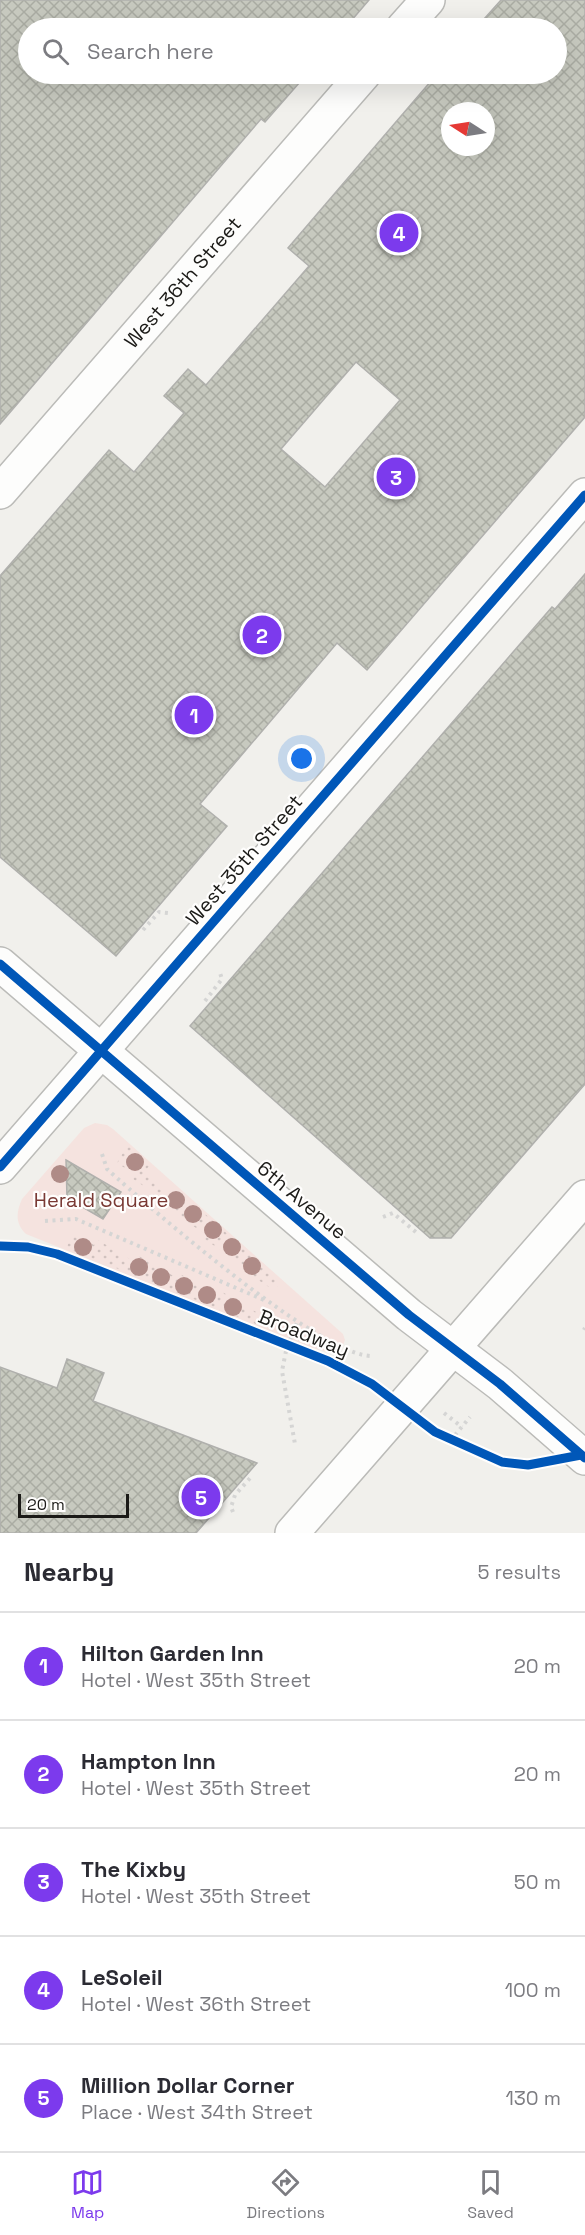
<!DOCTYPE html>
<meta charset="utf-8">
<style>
:root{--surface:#fff;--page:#f2f2f3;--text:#2b2b33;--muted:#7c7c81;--line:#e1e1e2;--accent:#7c3aed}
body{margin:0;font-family:"Space Grotesk",sans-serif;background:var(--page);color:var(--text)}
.compass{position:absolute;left:441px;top:102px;width:54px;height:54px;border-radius:50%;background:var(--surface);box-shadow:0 6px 24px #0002;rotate:282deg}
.scale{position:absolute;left:18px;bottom:15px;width:111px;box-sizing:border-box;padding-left:6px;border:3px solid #1b1a17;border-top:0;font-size:16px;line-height:21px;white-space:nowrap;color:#1b1a17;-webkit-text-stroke:4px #fffefd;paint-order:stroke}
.you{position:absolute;left:302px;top:759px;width:21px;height:21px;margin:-15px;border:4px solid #fff;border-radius:50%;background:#1a73e8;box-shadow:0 0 0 9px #1a73e833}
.badge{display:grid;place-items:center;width:39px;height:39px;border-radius:50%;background:var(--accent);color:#fff;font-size:20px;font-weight:700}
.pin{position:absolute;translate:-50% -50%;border:3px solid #fff;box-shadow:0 2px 6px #0006}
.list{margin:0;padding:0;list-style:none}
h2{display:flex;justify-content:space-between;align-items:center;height:78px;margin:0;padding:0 24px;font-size:26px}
h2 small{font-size:20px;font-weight:400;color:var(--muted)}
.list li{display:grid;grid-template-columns:39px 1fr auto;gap:18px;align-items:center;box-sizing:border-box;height:108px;padding:0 24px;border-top:2px solid var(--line)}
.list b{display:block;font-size:22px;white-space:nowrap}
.list p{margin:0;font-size:20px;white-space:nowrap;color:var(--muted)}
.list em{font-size:20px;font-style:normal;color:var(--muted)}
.icon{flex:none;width:33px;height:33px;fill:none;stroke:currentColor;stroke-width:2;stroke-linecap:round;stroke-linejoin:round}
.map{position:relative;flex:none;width:585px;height:1533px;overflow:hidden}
.search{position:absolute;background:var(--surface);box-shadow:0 6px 24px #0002;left:18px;right:18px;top:18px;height:66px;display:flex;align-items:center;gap:15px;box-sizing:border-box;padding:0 21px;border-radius:33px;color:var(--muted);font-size:22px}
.sheet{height:618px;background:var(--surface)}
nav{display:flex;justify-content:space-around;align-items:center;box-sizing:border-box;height:84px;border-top:2px solid var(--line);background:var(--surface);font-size:16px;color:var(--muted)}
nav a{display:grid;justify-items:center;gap:3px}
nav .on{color:var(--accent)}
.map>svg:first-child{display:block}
.park{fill:#f5e3df}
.garden{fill:url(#garden-dots)}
.building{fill:url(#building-cross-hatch);stroke:#b0b0ad;stroke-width:1.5;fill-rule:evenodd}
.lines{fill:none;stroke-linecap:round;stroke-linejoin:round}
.minor-casing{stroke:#bbbbb8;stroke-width:36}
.secondary-casing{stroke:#bbbbb8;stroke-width:36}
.primary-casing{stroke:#bbbbb8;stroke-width:36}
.path{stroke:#d5d5d4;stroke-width:4;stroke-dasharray:3 4.5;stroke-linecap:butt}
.minor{stroke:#fdfdfc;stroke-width:33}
.secondary{stroke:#fdfdfc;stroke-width:33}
.primary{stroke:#fdfdfc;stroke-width:33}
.cycleway-casing{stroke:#fffefd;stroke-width:13}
.cycleway{stroke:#0057b8;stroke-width:9}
.tree{fill:#af8b87}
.labels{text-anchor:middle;stroke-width:4.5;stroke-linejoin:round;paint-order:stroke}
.street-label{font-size:20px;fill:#1b1a17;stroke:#fffefd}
.park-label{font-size:20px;fill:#793934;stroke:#fffefd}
</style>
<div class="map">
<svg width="585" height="1533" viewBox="0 0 585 1533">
<defs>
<pattern id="garden-dots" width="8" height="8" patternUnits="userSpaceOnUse" patternTransform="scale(1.5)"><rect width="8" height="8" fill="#f5e3df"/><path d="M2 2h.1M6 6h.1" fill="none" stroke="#d1c2bf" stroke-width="1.8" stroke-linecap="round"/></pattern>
<pattern id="building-cross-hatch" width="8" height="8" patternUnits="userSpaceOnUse" patternTransform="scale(1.5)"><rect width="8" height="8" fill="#c7c9bf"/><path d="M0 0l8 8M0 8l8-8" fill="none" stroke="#aaaca3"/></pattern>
</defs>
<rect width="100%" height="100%" fill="#f1f0ec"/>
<!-- park -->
<path class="park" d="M95 1123 107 1125 113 1129 343 1334 345 1340 341 1351 335 1354 305 1346 26 1234C15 1224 16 1212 22 1199L84 1128Z"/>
<!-- garden -->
<g class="garden">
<polygon points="128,1144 150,1165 144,1172 170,1196 177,1189 280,1281 275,1291 234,1264 236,1260 201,1237 204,1233 165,1208 168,1202 133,1179 136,1175 117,1163"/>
<polygon points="74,1233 94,1245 98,1240 133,1261 137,1255 177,1278 180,1274 216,1294 219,1290 261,1315 256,1324 66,1248"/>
</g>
<!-- building -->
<g class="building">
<polygon points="0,0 369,0 345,28 28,28 28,74 307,74 265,122 261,119 0,424"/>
<path d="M501 0H585V417L367 670 337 643 200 804 227 826 116 956 0 857V576L109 450 134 472 184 413 164 396 188 369 206 385 309 266 288 248 437 74H556V28H476ZM450 111H486V147H450ZM356 362 400 400 325 487 281 449Z"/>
<polygon points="585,574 585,1084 451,1238 430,1238 190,1026 552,607 555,609"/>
<polygon points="66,1160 121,1192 103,1219 67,1198"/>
<polygon points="67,1359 104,1373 93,1401 257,1463 196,1533 0,1533 0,1367 57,1388"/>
</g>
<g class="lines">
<defs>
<polyline id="minor" points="0,1167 585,495"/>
<g id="secondary">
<polyline points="403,28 428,0"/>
<path id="s1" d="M0 492 364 74"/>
<polyline points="0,964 409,1315 500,1384 585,1458"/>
</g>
<polyline id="primary" points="292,1533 585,1197"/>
</defs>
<!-- minor casing -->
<use href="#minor" class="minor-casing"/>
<!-- secondary casing -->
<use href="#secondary" class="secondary-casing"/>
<!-- primary casing -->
<use href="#primary" class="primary-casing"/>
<!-- path -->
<g class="path">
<polyline points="143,930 159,912 168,913"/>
<polyline points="205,1001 222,979 219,970"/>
<path d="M102 1154 107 1169C150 1208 322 1358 373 1356"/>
<polyline points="383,1217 393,1213 417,1233"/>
<polyline points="45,1221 76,1219 264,1300"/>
<polyline points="584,1330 585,1328"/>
<polyline points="290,1340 298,1320"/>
<polyline points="286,1351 282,1371 295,1444"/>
<polyline points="444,1413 462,1427"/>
<polyline points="455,1435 470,1417"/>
<polyline points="233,1512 231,1507 235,1495 251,1477"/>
</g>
<!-- minor -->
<use href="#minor" class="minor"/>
<!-- secondary -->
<use href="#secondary" class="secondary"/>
<!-- primary -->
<use href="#primary" class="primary"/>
<defs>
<g id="cycleway">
<polyline points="0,964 409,1315 500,1384 585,1458"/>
<polyline points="0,1167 585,495"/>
<polyline points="0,1246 28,1247 57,1254 328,1361 372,1384 435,1432 502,1462 528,1465 581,1455"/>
</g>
</defs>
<!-- cycleway casing -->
<use href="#cycleway" class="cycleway-casing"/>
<!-- cycleway -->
<use href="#cycleway" class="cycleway"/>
</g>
<!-- trees -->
<g class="tree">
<circle cx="135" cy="1162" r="9"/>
<circle cx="60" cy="1174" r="9"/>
<circle cx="176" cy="1200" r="9"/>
<circle cx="193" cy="1214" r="9"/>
<circle cx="213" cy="1230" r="9"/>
<circle cx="83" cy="1247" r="9"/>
<circle cx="232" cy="1247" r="9"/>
<circle cx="252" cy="1266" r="9"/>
<circle cx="139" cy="1267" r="9"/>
<circle cx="161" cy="1277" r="9"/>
<circle cx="184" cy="1286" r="9"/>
<circle cx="207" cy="1295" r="9"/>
<circle cx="233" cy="1307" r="9"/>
</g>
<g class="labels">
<!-- street labels -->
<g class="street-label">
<text dy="7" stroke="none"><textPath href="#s1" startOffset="278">West 36th Street</textPath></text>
<text transform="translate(244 860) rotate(-49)" y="7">West 35th Street</text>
<text transform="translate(302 1200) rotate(40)" y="7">6th Avenue</text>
<text transform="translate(304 1333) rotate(22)" y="7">Broadway</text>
</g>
<!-- park labels -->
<g class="park-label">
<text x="101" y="1207">Herald Square</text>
</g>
</g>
</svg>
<svg class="compass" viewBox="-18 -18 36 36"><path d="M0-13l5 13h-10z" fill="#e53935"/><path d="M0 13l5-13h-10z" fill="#7c7c81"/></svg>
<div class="scale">20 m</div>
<div class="you"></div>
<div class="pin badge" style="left:194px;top:715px">1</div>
<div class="pin badge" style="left:262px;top:635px">2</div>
<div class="pin badge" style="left:396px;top:477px">3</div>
<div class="pin badge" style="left:399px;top:233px">4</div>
<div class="pin badge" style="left:201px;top:1497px">5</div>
<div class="search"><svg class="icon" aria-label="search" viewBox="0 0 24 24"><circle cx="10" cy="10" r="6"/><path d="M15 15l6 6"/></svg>Search here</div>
</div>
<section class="sheet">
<h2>Nearby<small>5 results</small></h2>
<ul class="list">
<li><span class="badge">1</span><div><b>Hilton Garden Inn</b><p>Hotel · West 35th Street</p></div><em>20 m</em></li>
<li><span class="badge">2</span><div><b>Hampton Inn</b><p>Hotel · West 35th Street</p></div><em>20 m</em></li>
<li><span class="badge">3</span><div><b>The Kixby</b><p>Hotel · West 35th Street</p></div><em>50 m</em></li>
<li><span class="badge">4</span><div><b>LeSoleil</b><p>Hotel · West 36th Street</p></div><em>100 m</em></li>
<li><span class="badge">5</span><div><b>Million Dollar Corner</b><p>Place · West 34th Street</p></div><em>130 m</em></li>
</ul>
</section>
<nav>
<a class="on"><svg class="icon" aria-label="map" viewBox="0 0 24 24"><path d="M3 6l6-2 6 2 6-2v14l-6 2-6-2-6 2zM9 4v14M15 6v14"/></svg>Map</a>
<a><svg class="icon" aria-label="directions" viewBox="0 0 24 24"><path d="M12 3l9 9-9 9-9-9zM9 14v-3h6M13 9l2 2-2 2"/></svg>Directions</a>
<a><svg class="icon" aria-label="saved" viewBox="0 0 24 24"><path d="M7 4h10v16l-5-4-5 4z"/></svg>Saved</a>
</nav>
